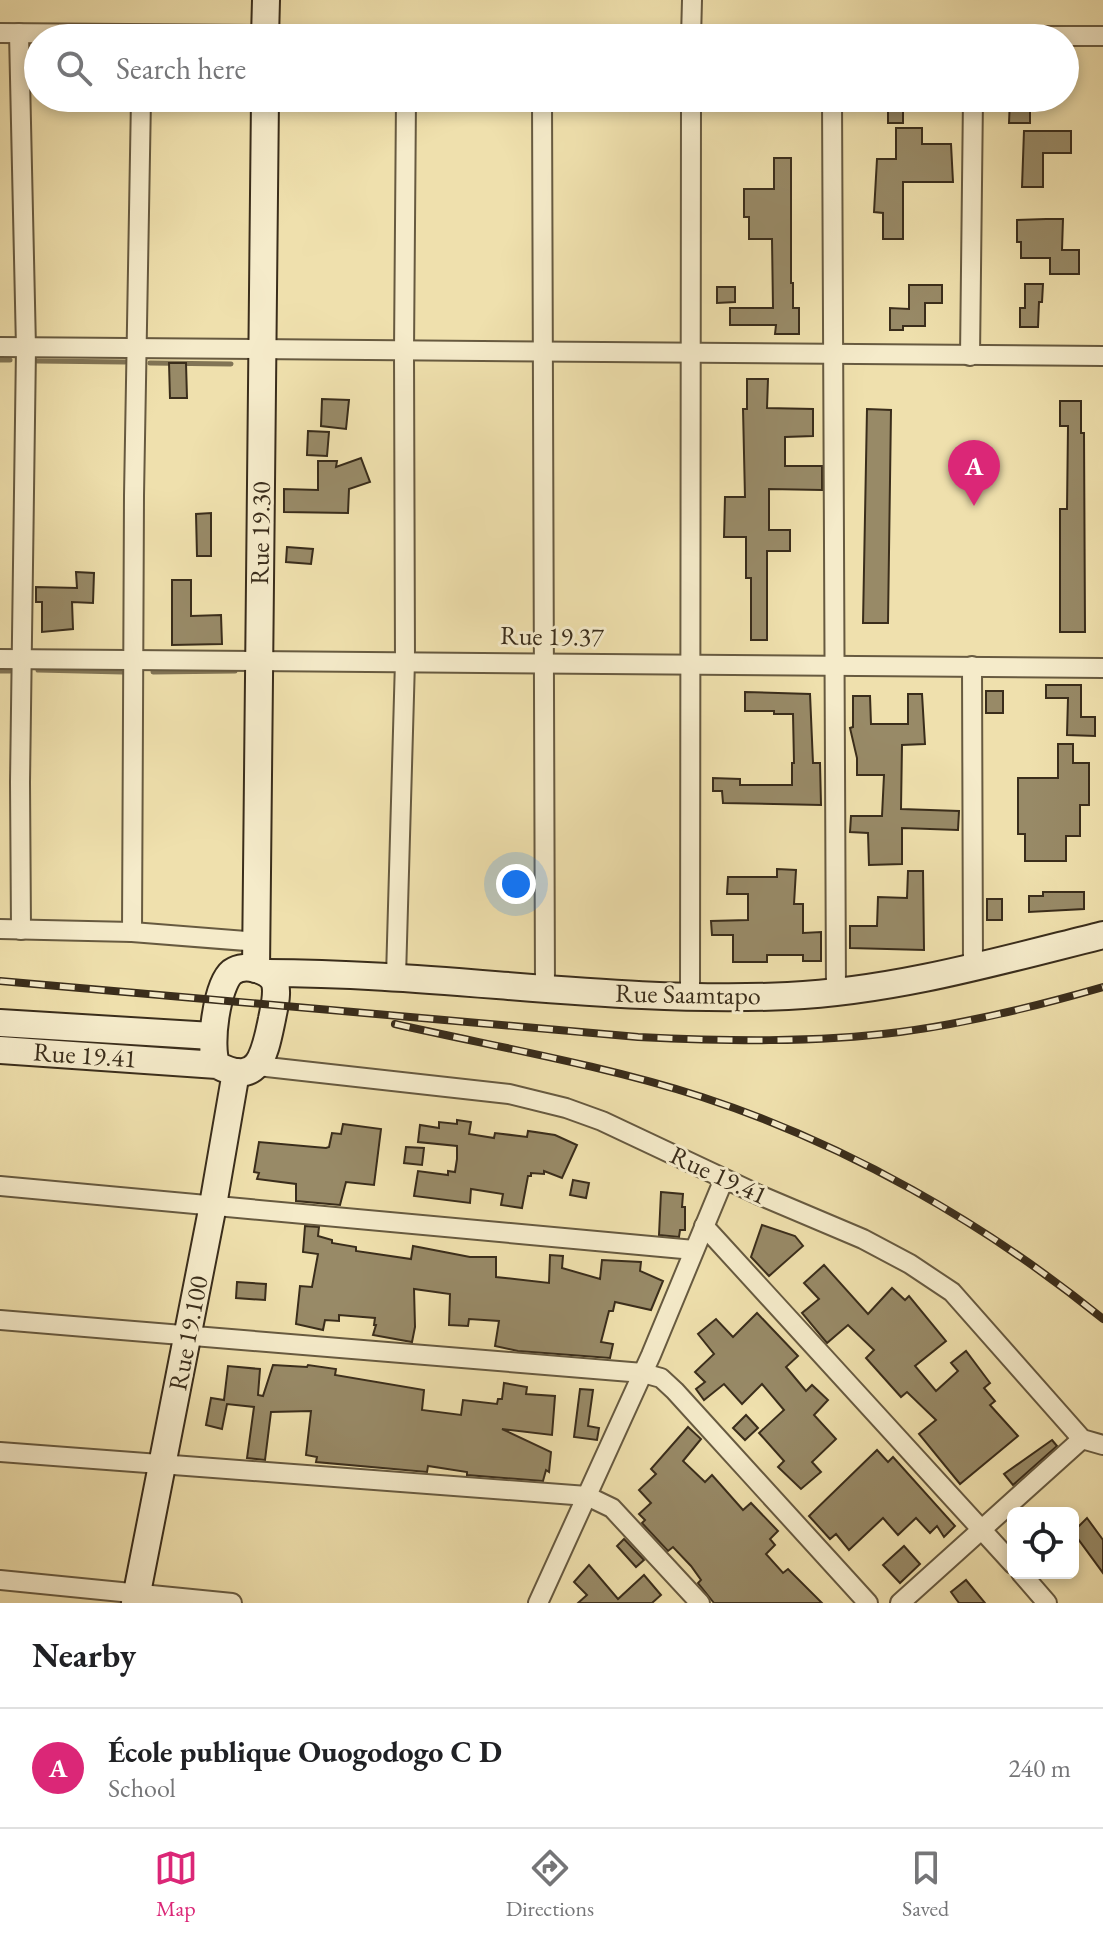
<!DOCTYPE html>
<meta charset="utf-8">
<style>
:root{--surface:#fff;--page:#f2f2f2;--text:#202124;--muted:#757577;--line:#e0e0e0;--accent:#db2777}
body{margin:0;font-family:"EB Garamond",serif;background:var(--page);color:var(--text)}
.controls{position:absolute;right:24px;bottom:24px;display:grid;overflow:hidden;border-radius:12px;box-shadow:0 4px 12px #0003}
.controls button{width:72px;height:72px;display:grid;place-items:center;padding:0;border:0;border-bottom:2px solid var(--line);background:var(--surface);color:var(--text);font:40px sans-serif}
.you{position:absolute;left:516px;top:884px;width:28px;height:28px;margin:-20px;border:6px solid #fff;border-radius:50%;background:#1a73e8;box-shadow:0 0 0 12px #1a73e833}
.badge{display:grid;place-items:center;width:52px;height:52px;border-radius:50%;background:var(--accent);color:#fff;font-size:26px;font-weight:700}
.pin{position:absolute;translate:-50% -66px;filter:drop-shadow(0 2px 4px #0008)}
.pin::after{content:'';position:absolute;top:42px;width:28px;height:24px;background:inherit;clip-path:polygon(0 0,100% 0,50% 100%)}
.list{margin:0;padding:0;list-style:none}
h2{display:flex;justify-content:space-between;align-items:center;height:104px;margin:0;padding:0 32px;font-size:34px}
h2 small{font-size:26px;font-weight:400;color:var(--muted)}
.list li{display:grid;grid-template-columns:52px 1fr auto;gap:24px;align-items:center;box-sizing:border-box;height:120px;padding:0 32px;border-top:2px solid var(--line)}
.list b{display:block;font-size:30px;white-space:nowrap}
.list p{margin:0;font-size:26px;white-space:nowrap;color:var(--muted)}
.list em{font-size:26px;font-style:normal;color:var(--muted)}
.icon{flex:none;width:44px;height:44px;fill:none;stroke:currentColor;stroke-width:2;stroke-linecap:round;stroke-linejoin:round}
.map{position:relative;flex:none;width:1103px;height:1603px;overflow:hidden}
.search{position:absolute;background:var(--surface);box-shadow:0 4px 12px #0003;left:24px;right:24px;top:24px;height:88px;display:flex;align-items:center;gap:20px;box-sizing:border-box;padding:0 28px;border-radius:44px;color:var(--muted);font-size:30px}
.sheet{height:224px;background:var(--surface)}
nav{display:flex;justify-content:space-around;align-items:center;box-sizing:border-box;height:112px;border-top:2px solid var(--line);background:var(--surface);font-size:22px;color:var(--muted)}
nav a{display:grid;justify-items:center;gap:4px}
nav .on{color:var(--accent)}
.map>svg:first-child{display:block}
.lines{fill:none;stroke-linecap:round;stroke-linejoin:round}
.stream{stroke:#817455;stroke-width:5}
.building{fill:#988a67;stroke:#3a2d1b;stroke-width:2}
.street-casing{stroke:#675a40;stroke-width:22}
.secondary-casing{stroke:#3a2d1b;stroke-width:30}
.street{stroke:#f5ebca;stroke-width:18}
.secondary{stroke:#f5ebca;stroke-width:26}
.rail-casing{stroke:#3a2d1b;stroke-width:8}
.rail{stroke:#f5ebca;stroke-width:5;stroke-dasharray:15;stroke-linecap:butt}
.labels{text-anchor:middle;stroke-width:6;stroke-linejoin:round;paint-order:stroke}
.street-label{font-size:26px;fill:#3a2d1b;stroke:#f5ebca}
</style>
<div class="map">
<svg width="1103" height="1603" viewBox="0 0 1103 1603">
<rect width="100%" height="100%" fill="#efe0ad"/>
<filter id="stains"><feTurbulence type="fractalNoise" baseFrequency=".0025" numOctaves="4"/><feColorMatrix values="0 0 0 0 .2 0 0 0 0 .09 0 0 0 0 .02 0 0 0 .5 -.17"/></filter>
<radialGradient id="worn" r=".72"><stop offset=".6" stop-color="#630" stop-opacity="0"/><stop offset="1" stop-color="#630" stop-opacity=".3"/></radialGradient>
<g class="lines">
<!-- stream -->
<g class="stream">
<polyline points="0,360 10,360"/>
<polyline points="37,361 125,362"/>
<polyline points="150,363 231,364"/>
<polyline points="38,670 123,672"/>
<polyline points="0,671 10,671"/>
<polyline points="153,672 235,671"/>
</g>
</g>
<!-- building -->
<g class="building">
<rect x="888" y="98" width="15" height="25"/>
<polygon points="1010,99 1030,99 1030,123 1009,123"/>
<polygon points="896,128 922,128 922,144 951,144 953,182 903,182 903,239 883,239 883,213 874,212 877,159 896,159"/>
<polygon points="1024,131 1071,131 1071,153 1043,153 1043,187 1022,187"/>
<polygon points="774,158 791,158 791,283 793,283 793,308 799,308 799,334 775,334 776,325 730,325 730,308 773,308 772,239 749,239 749,217 744,217 744,189 774,189"/>
<polygon points="1046,219 1063,219 1062,250 1079,250 1079,274 1050,274 1050,258 1021,258 1021,242 1017,242 1017,220"/>
<polygon points="1025,284 1043,284 1042,302 1039,302 1038,327 1020,327 1020,308 1025,308"/>
<polygon points="909,285 942,285 942,303 925,303 925,326 903,326 903,330 890,330 890,308 909,309"/>
<polygon points="717,287 735,287 735,302 717,303"/>
<polygon points="169,363 186,363 187,398 170,398"/>
<polygon points="747,379 768,379 767,408 813,409 813,436 785,437 785,466 822,466 822,490 769,489 769,530 790,530 790,551 767,551 767,640 751,640 751,578 746,578 746,537 724,537 725,497 745,497 743,409 747,409"/>
<polygon points="322,399 349,400 346,429 321,426"/>
<polygon points="1060,401 1081,401 1081,433 1084,433 1085,632 1060,632 1060,509 1067,509 1068,426 1060,426"/>
<polygon points="867,409 891,410 888,623 863,623"/>
<polygon points="308,431 329,432 327,456 307,455"/>
<polygon points="361,458 370,482 349,489 348,513 284,512 284,489 318,490 318,461 337,461 336,467"/>
<polygon points="211,513 211,556 197,556 196,514"/>
<polygon points="287,547 313,549 311,564 286,562"/>
<polygon points="76,572 94,573 93,603 72,602 73,629 42,632 42,602 36,602 36,587 77,588"/>
<polygon points="172,580 191,580 191,616 221,615 222,644 172,645"/>
<polygon points="1046,685 1081,685 1081,717 1095,717 1095,736 1067,735 1068,698 1046,698"/>
<rect x="986" y="691" width="17" height="22"/>
<polygon points="745,692 810,694 813,763 820,763 821,805 723,803 722,791 713,791 713,778 740,779 740,785 792,785 792,763 794,763 793,714 774,714 774,711 745,711"/>
<polygon points="908,694 922,694 925,744 902,745 901,809 959,811 958,830 902,828 902,864 869,865 868,833 850,832 851,816 882,816 884,775 857,775 857,758 850,728 853,727 853,696 870,696 871,724 908,724"/>
<polygon points="1058,744 1073,744 1073,763 1089,763 1089,805 1080,805 1080,836 1066,836 1066,861 1025,861 1025,834 1018,834 1018,778 1058,778"/>
<polygon points="777,869 796,870 794,904 803,904 803,933 821,932 821,961 803,961 803,955 767,955 767,962 733,962 733,935 712,935 711,921 748,920 748,894 727,894 728,877 777,877"/>
<polygon points="908,871 923,871 924,950 850,948 850,926 877,926 878,897 907,898"/>
<polygon points="1043,892 1084,892 1084,909 1029,912 1029,896 1043,896"/>
<rect x="987" y="899" width="15" height="21"/>
<polygon points="457,1120 471,1122 469,1134 494,1138 495,1133 527,1137 528,1131 555,1135 577,1145 562,1178 544,1171 544,1174 531,1173 531,1176 528,1176 522,1208 501,1205 503,1194 471,1189 470,1203 414,1196 418,1171 448,1175 448,1171 455,1172 457,1159 457,1146 418,1142 420,1125 439,1128 439,1122 457,1124"/>
<polygon points="343,1124 381,1129 374,1185 346,1182 340,1205 296,1201 296,1184 257,1179 259,1173 254,1172 259,1142 326,1148 329,1147 332,1133 341,1134"/>
<polygon points="406,1147 424,1148 422,1165 404,1163"/>
<polygon points="573,1180 589,1183 586,1198 570,1195"/>
<polygon points="661,1192 683,1194 682,1207 685,1207 685,1230 680,1230 679,1237 659,1235"/>
<polygon points="762,1225 795,1236 803,1246 769,1276 751,1257"/>
<polygon points="305,1226 319,1227 318,1236 332,1240 332,1243 356,1247 356,1251 411,1259 413,1246 470,1257 496,1257 496,1277 549,1283 550,1255 563,1256 562,1268 600,1279 602,1260 641,1262 640,1271 663,1281 651,1310 615,1302 613,1311 609,1311 601,1342 613,1344 610,1358 518,1351 495,1346 499,1321 469,1319 468,1326 449,1325 450,1294 414,1289 415,1327 412,1342 373,1335 376,1325 374,1325 375,1318 339,1315 339,1321 325,1320 323,1330 296,1324 300,1286 312,1287 318,1254 303,1252"/>
<polygon points="824,1265 868,1314 892,1288 905,1300 909,1296 946,1341 915,1366 936,1391 958,1371 951,1363 966,1351 990,1383 984,1388 995,1401 990,1405 1018,1436 960,1484 919,1434 936,1420 907,1392 901,1397 866,1358 874,1350 848,1325 827,1343 802,1313 819,1299 804,1283"/>
<polygon points="237,1282 266,1284 265,1300 236,1298"/>
<polygon points="757,1313 798,1356 786,1367 806,1391 812,1385 828,1400 814,1415 836,1439 812,1462 821,1472 801,1489 778,1467 784,1461 759,1433 784,1410 762,1384 742,1404 724,1384 704,1400 696,1389 705,1382 695,1372 714,1354 698,1334 716,1319 733,1337"/>
<polygon points="273,1365 307,1367 308,1365 336,1369 335,1375 424,1390 422,1410 461,1415 463,1400 497,1404 498,1399 502,1399 504,1383 527,1387 526,1394 555,1396 552,1435 502,1429 551,1452 549,1472 546,1470 543,1481 467,1475 467,1472 428,1466 427,1472 316,1462 317,1457 306,1455 311,1411 271,1412 265,1460 247,1458 254,1407 227,1404 222,1429 206,1425 211,1398 224,1400 228,1366 260,1369 258,1395 263,1396"/>
<polygon points="580,1389 593,1390 588,1426 599,1428 597,1440 574,1437"/>
<polygon points="746,1415 758,1428 745,1440 733,1428"/>
<polygon points="688,1427 701,1439 683,1461 705,1482 712,1475 743,1510 751,1503 778,1531 770,1539 775,1545 766,1554 783,1573 788,1569 822,1603 714,1603 698,1583 701,1580 691,1566 673,1547 668,1551 642,1523 645,1520 639,1514 651,1503 639,1490 656,1474 651,1469"/>
<polygon points="1052,1440 1057,1446 1013,1485 1004,1474"/>
<polygon points="877,1450 888,1462 893,1457 955,1526 944,1537 937,1526 930,1533 916,1518 898,1535 883,1518 849,1550 836,1534 830,1539 809,1516"/>
<polygon points="1087,1518 1103,1540 1103,1573 1073,1532"/>
<polygon points="624,1539 644,1560 636,1567 617,1546"/>
<polygon points="904,1546 920,1564 900,1583 883,1565"/>
<polygon points="589,1565 618,1599 644,1575 661,1595 652,1603 578,1603 587,1595 574,1582"/>
<polygon points="966,1580 985,1603 959,1603 951,1592"/>
</g>
<g class="lines">
<defs>
<g id="street">
<polyline points="0,33 407,36 1103,36"/>
<polyline points="19,33 26,348 20,782 21,930"/>
<polyline points="691,38 692,0"/>
<polyline points="542,98 545,989"/>
<polyline points="832,98 836,991"/>
<polyline points="0,347 1103,356"/>
<polyline points="970,356 973,98"/>
<polyline points="0,659 1103,668"/>
<polyline points="972,666 973,967"/>
<polyline points="0,929 132,932 258,942"/>
<polyline points="132,932 134,496 141,98"/>
<polyline points="396,977 405,661 404,352 406,98"/>
<polyline points="690,997 691,98"/>
<polyline points="258,1066 509,1094 566,1108 602,1121 759,1195 863,1239 910,1264 952,1292 1082,1439 1103,1445"/>
<polyline points="0,1186 694,1250"/>
<polyline points="704,1226 1013,1564"/>
<polyline points="0,1320 643,1373 661,1378 675,1391 868,1603"/>
<polyline points="0,1452 587,1496 612,1508 700,1603"/>
<polyline points="1021,1573 1047,1603"/>
<polyline points="0,1580 232,1603"/>
<polyline points="538,1603 651,1355 724,1179"/>
<polyline points="900,1603 1082,1439"/>
</g>
<g id="secondary">
<polyline points="265,38 266,0"/>
<polyline points="256,969 265,98"/>
<path d="M267 973C441 973 613 1004 788 996 895 991 999 961 1103 935"/>
<polyline points="0,1023 212,1036"/>
<path d="M0 1050 217 1065C260 1088 265 1052 272 1019 274 1008 278 994 275 983 272 975 264 971 256 969 249 967 239 967 232 972 217 984 208 1048 217 1065"/>
<polyline points="135,1603 213,1205 236,1072"/>
</g>
</defs>
<!-- street casing -->
<use href="#street" class="street-casing"/>
<!-- secondary casing -->
<use href="#secondary" class="secondary-casing"/>
<!-- street -->
<use href="#street" class="street"/>
<!-- secondary -->
<use href="#secondary" class="secondary"/>
<defs>
<g id="rail">
<path d="M0 981 638 1037C725 1041 814 1043 900 1032 969 1023 1037 1006 1103 987"/>
<path d="M395 1024C497 1047 602 1065 702 1097 846 1144 985 1223 1103 1319"/>
</g>
</defs>
<!-- rail casing -->
<use href="#rail" class="rail-casing"/>
<!-- rail -->
<use href="#rail" class="rail"/>
</g>
<g class="labels">
<!-- street labels -->
<g class="street-label">
<text transform="translate(260 533) rotate(-89)" y="9">Rue 19.30</text>
<text transform="translate(552 636) rotate(1)" y="9">Rue 19.37</text>
<text transform="translate(688 994) rotate(1)" y="9">Rue Saamtapo</text>
<text transform="translate(85 1055) rotate(4)" y="9">Rue 19.41</text>
<text transform="translate(719 1175) rotate(25)" y="9">Rue 19.41</text>
<text transform="translate(188 1333) rotate(-79)" y="9">Rue 19.100</text>
</g>
</g>
<rect width="100%" height="100%" filter="url(#stains)"/>
<rect width="100%" height="100%" fill="url(#worn)"/>
</svg>
<div class="controls">
<button><svg class="icon" aria-label="locate" viewBox="0 0 24 24"><circle cx="12" cy="12" r="6"/><path d="M12 2v4M12 18v4M2 12h4M18 12h4"/></svg></button>
</div>
<div class="you"></div>
<div class="pin badge" style="left:974px;top:506px">A</div>
<div class="search"><svg class="icon" aria-label="search" viewBox="0 0 24 24"><circle cx="10" cy="10" r="6"/><path d="M15 15l6 6"/></svg>Search here</div>
</div>
<section class="sheet">
<h2>Nearby<small></small></h2>
<ul class="list">
<li><span class="badge">A</span><div><b>École publique Ouogodogo C D</b><p>School</p></div><em>240 m</em></li>
</ul>
</section>
<nav>
<a class="on"><svg class="icon" aria-label="map" viewBox="0 0 24 24"><path d="M3 6l6-2 6 2 6-2v14l-6 2-6-2-6 2zM9 4v14M15 6v14"/></svg>Map</a>
<a><svg class="icon" aria-label="directions" viewBox="0 0 24 24"><path d="M12 3l9 9-9 9-9-9zM9 14v-3h6M13 9l2 2-2 2"/></svg>Directions</a>
<a><svg class="icon" aria-label="saved" viewBox="0 0 24 24"><path d="M7 4h10v16l-5-4-5 4z"/></svg>Saved</a>
</nav>
